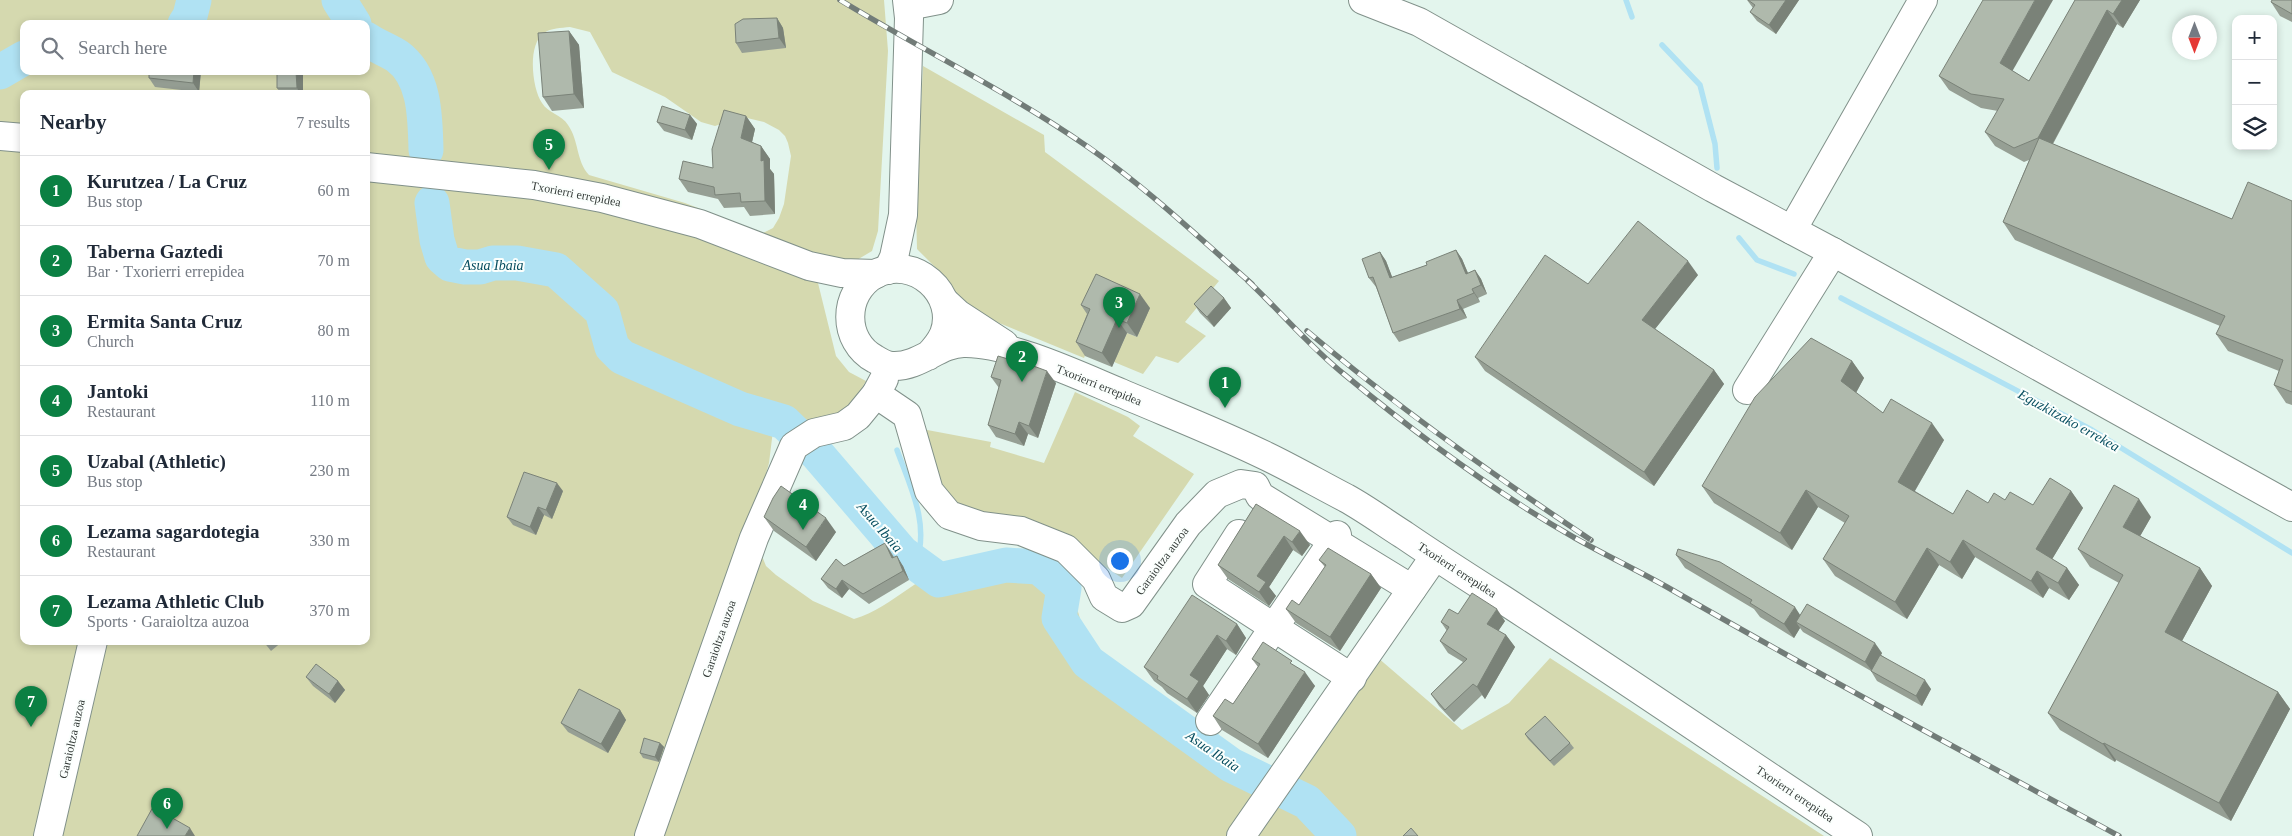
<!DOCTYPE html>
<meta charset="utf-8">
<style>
:root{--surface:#fff;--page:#f2f2f3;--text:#1f2937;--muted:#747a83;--line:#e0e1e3;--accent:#0b8043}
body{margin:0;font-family:"Times New Roman",serif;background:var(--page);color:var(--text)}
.controls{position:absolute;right:15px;top:15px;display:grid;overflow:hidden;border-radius:10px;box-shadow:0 2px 8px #0003}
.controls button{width:45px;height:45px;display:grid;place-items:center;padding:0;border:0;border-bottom:1px solid var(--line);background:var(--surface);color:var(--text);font:25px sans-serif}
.compass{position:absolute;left:2172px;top:15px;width:45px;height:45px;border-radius:50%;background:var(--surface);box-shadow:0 2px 8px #0003;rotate:180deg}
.you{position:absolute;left:1119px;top:560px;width:18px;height:18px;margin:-12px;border:4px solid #fff;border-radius:50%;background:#1a73e8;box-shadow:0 0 0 8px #1a73e833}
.badge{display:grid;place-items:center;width:32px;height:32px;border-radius:50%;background:var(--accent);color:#fff;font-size:16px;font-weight:700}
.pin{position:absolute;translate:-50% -41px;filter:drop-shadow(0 1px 2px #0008)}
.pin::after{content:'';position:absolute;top:26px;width:18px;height:15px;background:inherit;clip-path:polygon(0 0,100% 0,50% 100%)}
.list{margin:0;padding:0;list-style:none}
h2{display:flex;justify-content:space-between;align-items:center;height:65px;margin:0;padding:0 20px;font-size:21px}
h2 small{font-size:16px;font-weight:400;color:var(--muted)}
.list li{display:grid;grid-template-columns:32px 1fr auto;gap:15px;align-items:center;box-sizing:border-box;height:70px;padding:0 20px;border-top:1px solid var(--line)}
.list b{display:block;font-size:19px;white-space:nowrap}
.list p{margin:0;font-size:16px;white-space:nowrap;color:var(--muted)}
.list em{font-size:16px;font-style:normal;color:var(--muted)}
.icon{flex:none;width:28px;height:28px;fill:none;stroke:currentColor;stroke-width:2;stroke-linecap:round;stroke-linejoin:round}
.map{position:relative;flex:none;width:2292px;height:836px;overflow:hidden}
.search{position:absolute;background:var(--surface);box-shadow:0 2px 8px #0003;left:20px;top:20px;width:350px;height:55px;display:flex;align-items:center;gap:12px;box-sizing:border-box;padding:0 18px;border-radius:10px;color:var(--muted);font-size:19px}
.panel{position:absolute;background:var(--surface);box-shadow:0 2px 8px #0003;left:20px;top:90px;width:350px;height:555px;border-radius:10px}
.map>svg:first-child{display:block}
.green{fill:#d5d9af;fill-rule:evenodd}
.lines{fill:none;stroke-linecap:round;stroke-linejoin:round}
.stream{stroke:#b0e2f3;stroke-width:5.5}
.river{stroke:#b0e2f3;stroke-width:35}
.minor-casing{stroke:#81918a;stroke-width:30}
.minor{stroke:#fff;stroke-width:28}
.rail-casing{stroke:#727c78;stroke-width:5.5}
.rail{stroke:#fbfffd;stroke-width:4;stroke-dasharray:11;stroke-linecap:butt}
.wall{fill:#969f94}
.shaded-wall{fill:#7a8278}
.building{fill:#afb9ac;stroke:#7a8278}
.labels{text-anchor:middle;stroke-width:4;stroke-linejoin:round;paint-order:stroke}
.street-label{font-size:12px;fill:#343b38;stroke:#fbfffd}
.water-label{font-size:14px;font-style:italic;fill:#064d5f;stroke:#fbfffd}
</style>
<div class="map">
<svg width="2292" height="836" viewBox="0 0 2292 836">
<rect width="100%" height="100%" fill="#e3f5ed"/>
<!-- green -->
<g class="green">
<path d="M0 0H884L888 51 878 231 872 251 818 283 836 356 849 372 866 381 856 399 835 417 795 425 775 414 769 463 756 510 762 556 766 566 776 575 813 601 854 619C895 607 919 571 963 563 1003 555 1055 570 1076 607 1083 622 1082 641 1089 654 1095 665 1107 678 1115 687 1127 698 1146 706 1160 715 1200 739 1239 764 1282 784L1377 657 1462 730 1509 703 1550 658 1824 836H0ZM24 24H366V71H24ZM570 27 590 32 612 72 665 97 701 122 715 126 737 119 747 118 764 122 779 130 785 136 788 143 791 156 784 204 779 218 773 228 763 233 685 203 589 175C576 161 579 140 568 125 562 115 548 113 542 103 532 89 527 44 544 33 551 28 561 28 570 27ZM24 94H366V641H24Z"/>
<polygon points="923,66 1044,135 1045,152 1219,281 1185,322 1206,336 1178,363 1156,356 1143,374 1114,362 1127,333 1137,337 1149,308 1099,323 1084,358 965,309 935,267 917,249 916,209"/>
<polygon points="1075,392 1128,417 1140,426 1133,436 1194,474 1122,578 1063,539 967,516 944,496 922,429 991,442 990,447 1044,463"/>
</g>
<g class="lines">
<!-- stream -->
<g class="stream">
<polyline points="1626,0 1632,17"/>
<polyline points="1662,45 1700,85 1715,144 1717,168"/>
<polyline points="1739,238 1757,260 1794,274"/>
<polyline points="1841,298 2092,430 2292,553"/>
<path d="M897 450C910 486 930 524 916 563"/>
</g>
<!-- river -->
<g class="river">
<polyline points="339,0 354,24"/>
<polyline points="185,24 190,16 194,0"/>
<path d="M366 39C376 46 388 50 397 56 426 77 425 119 426 150"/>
<polyline points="0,72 24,58"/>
<polyline points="432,203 437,240 442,257 450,264 465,267 480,267 493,263 517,263 556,270 602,311 612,347 622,357 740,409 784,422 818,455 902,553 939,580 1006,565 1039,567 1064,588 1059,618 1088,662 1231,765 1307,802 1339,836"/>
</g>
<defs>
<g id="minor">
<polyline points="1363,0 1419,22 1713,188 1833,252 2292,507"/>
<polyline points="908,6 939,0"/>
<polyline points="0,136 24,138"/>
<polyline points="366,167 534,185 602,198 700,224 809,266 842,273 876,274"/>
<polyline points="1792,230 1923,0"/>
<polyline points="888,270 894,257 903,215 909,18 907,0"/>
<polyline points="945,302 958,314 1004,344"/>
<path d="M928 356C935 349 940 343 944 334 959 294 914 254 875 274 842 293 842 341 875 359 880 362 887 366 893 366 920 367 939 343 964 343 1008 342 1080 376 1121 393 1170 414 1219 433 1266 456 1293 469 1319 484 1346 498 1366 509 1385 523 1404 535 1436 557 1469 578 1502 599 1622 677 1739 757 1858 836"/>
<polyline points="1747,390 1833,252"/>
<polyline points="876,394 907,415 929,491 949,515 981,526 1021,531 1066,549 1096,579 1104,597 1122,608 1131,604 1188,524 1217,494 1241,484 1255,486 1260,496 1412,589"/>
<polyline points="1239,534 1207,584 1352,678"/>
<polyline points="1210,721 1337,535"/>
<polyline points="48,836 93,641"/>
<polyline points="649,836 754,538 794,446 814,433 844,426 858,416 876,394 884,379"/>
<polyline points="1241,836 1435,556"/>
</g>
</defs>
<!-- minor casing -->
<use href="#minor" class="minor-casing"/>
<!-- minor -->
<use href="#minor" class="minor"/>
<defs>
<g id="rail">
<path d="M840 0C922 50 1009 92 1088 147 1147 188 1198 237 1252 284"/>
<path d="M1248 281C1281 312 1310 347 1345 375 1415 433 1496 493 1575 538 1605 555 1637 570 1667 587 1816 673 1967 754 2119 836"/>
<path d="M1307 331C1397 407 1493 475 1591 540"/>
</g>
</defs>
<!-- rail casing -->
<use href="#rail" class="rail-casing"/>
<!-- rail -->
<use href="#rail" class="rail"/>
</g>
<!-- wall -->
<g class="wall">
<polygon points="1747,0 1799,0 1776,34 1757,21 1750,12 1753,8"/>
<polygon points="2075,0 2140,0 2123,28 2117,24 2053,144 2232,219 2292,201 2292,405 2286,403 2274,385 2279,371 2228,351 2216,334 2220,326 2015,240 2003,222 2029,160 2024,162 1995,146 1985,132 1998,111 1981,108 1949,90 1939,76 2013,71 2029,81"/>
<polygon points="2292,0 2292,22 2280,16 2271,2"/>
<polygon points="777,18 783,28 786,48 742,53 736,43"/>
<polygon points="569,31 579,45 584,108 552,111 543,97"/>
<polygon points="149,71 201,71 199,92 155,87 149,78"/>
<polygon points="277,71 303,71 303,94 281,94 277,88"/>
<polygon points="690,115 697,124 692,140 664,131 657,122"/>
<polygon points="746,116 755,129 752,142 761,146 770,159 770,169 774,174 775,214 750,216 744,207 724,208 718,199 688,192 679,179 713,168"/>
<polygon points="1456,250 1462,259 1468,273 1475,270 1481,279 1487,294 1478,298 1480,302 1463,309 1467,318 1399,342 1393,333 1376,287 1369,278 1380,252 1386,261 1392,277 1427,265"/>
<polygon points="1698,275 1655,329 1714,370 1724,384 1654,486 1485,371 1475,357 1588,284"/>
<polygon points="1224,298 1231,308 1214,327 1200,313 1194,304"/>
<polygon points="1081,305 1150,308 1137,337 1127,333 1112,367 1085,356 1076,342 1087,314"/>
<polygon points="1852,361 1864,378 1856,393 1883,413 1944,440 1915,491 1953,514 1988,503 2005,500 2033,505 2071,491 2083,508 2052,559 2067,568 2079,585 2069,600 2049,588 2043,598 1975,557 1962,579 1939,565 1907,619 1835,576 1823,559 1845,523 1818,507 1792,550 1714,503 1702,486"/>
<polygon points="991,377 1056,383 1038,438 1028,434 1024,446 996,437 988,425 999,388"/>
<polygon points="563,491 552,519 544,515 536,535 513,525 507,517"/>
<polygon points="1256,504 1310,545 1302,556 1293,550 1269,587 1276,596 1269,606 1228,579 1218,565"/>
<polygon points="764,517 836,532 816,561 774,531"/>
<polygon points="2151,517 2140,536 2200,568 2212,586 2182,641 2278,692 2290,709 2231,821 2116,760 2115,762 2060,730 2048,713 2119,583 2090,567 2078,549"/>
<polygon points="885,543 894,557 903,566 909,580 869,604 849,589 842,598 828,588 821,579"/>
<polygon points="1676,555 1800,616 1882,653 1881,655 1931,689 1922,706 1877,681 1871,671 1803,632 1800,628 1794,638 1760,617 1754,609 1685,568"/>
<polygon points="1319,560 1371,574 1381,588 1340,651 1296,623 1286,609 1299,605 1325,567"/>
<polygon points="1458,614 1505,621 1498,631 1506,635 1515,647 1485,699 1482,695 1454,722 1439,706 1431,694 1463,662 1448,653 1440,641 1447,631 1441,622"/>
<polygon points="1237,624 1246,638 1236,655 1227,649 1203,686 1209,695 1197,713 1167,693 1162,687 1154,681 1144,667"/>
<polygon points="263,641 283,641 271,651"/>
<polygon points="1252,659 1295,666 1315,686 1268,758 1222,730 1213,716 1233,704 1258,667"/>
<polygon points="306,677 338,681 345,690 335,703 313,686"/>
<polygon points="620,710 626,720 608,753 568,732 561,723"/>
<polygon points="1525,734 1570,743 1574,748 1554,766 1528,739"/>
<polygon points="660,743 664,747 659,762 643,758 640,753"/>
</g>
<!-- shaded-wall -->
<g class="shaded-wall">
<polygon points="1786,0 1799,0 1776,34 1769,25"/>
<polygon points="2035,0 2053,0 2009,77 2000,63"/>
<polygon points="2122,0 2140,0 2123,28 2113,14"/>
<polygon points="2107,10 2117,24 2048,152 2038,138"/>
<polygon points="777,18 783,28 786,48 779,38"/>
<polygon points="569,31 579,45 584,108 574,94"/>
<polygon points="194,71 201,71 199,92 193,83"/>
<polygon points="296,71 303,71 303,94 300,94 297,88"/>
<polygon points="690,115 697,124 692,140 685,130"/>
<polygon points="746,116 755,129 750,151 741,138"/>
<polygon points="761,146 770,159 770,169 774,174 775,214 765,201 761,161"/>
<polygon points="1456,250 1462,259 1472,283 1466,274"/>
<polygon points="1380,252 1386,261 1396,287 1390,278"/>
<polygon points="1688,261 1698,275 1651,334 1642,320"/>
<polygon points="1475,270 1481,279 1487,294 1481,285"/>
<polygon points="1472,289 1478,298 1480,302 1474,293"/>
<polygon points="1140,294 1150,308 1137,337 1127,323"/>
<polygon points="1224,298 1231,308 1214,327 1207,317"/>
<polygon points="1457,300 1463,309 1467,318 1460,309"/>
<polygon points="1117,319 1127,333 1112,367 1102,353"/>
<polygon points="1852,361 1864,378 1853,398 1841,381"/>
<polygon points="1714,370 1724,384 1654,486 1644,472"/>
<polygon points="1047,371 1056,383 1038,438 1029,426"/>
<polygon points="1019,422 1028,434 1024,446 1015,434"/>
<polygon points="1932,423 1944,440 1910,499 1898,482"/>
<polygon points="557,483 563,491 552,519 546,510"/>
<polygon points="1806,490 1818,507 1792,550 1780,533"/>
<polygon points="2071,491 2083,508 2048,566 2036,549"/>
<polygon points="2139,499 2151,517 2135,545 2123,527"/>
<polygon points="538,507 544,515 536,535 530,527"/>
<polygon points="826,518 836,532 816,561 806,547"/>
<polygon points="1300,531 1310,545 1302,556 1292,542"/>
<polygon points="1284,536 1293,550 1269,587 1276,596 1269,606 1259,592 1257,576"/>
<polygon points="1963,540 1975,557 1962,579 1950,562"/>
<polygon points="885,543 891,553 899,567 892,558"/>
<polygon points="1927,548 1939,565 1907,619 1895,602"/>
<polygon points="897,556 903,566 909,580 903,571"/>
<polygon points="2067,568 2079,585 2069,600 2058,583"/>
<polygon points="2200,568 2212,586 2177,650 2165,632"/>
<polygon points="2037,571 2049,588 2043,598 2031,581"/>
<polygon points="1371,574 1381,588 1340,651 1330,637"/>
<polygon points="842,580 849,589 842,598 836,589"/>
<polygon points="1795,607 1804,621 1796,622 1800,628 1794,638 1784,624"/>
<polygon points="1497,609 1505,621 1495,636 1487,624"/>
<polygon points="1237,624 1246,638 1236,655 1226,641"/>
<polygon points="1217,635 1227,649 1203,686 1209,695 1197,713 1187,699 1190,675"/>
<polygon points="1506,635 1515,647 1485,699 1477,687"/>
<polygon points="1875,643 1882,653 1872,671 1865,662"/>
<polygon points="1305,672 1315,686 1268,758 1258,744"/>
<polygon points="1925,680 1931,689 1922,706 1916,696"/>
<polygon points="338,681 345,690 335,703 329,694"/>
<polygon points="2278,692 2290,709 2231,821 2219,803"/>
<polygon points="620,710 626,720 608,753 601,744"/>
<polygon points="660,743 664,747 659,762 655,757"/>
<polygon points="2104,743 2116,760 2115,762 2103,744"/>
<polygon points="190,828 195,836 185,836"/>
</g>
<!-- building -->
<g class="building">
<polygon points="1748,0 1786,0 1769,25 1750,12 1755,5"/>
<polygon points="1983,0 2035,0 2000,63 2029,81 2075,0 2122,0 2113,14 2107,10 2038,138 2014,148 1985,132 2004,99 1971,94 1939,76"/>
<polygon points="2272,0 2292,0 2292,14 2271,2"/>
<polygon points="777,18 779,38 736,43 735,24 743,19"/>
<polygon points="569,31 574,94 543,97 538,33"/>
<polygon points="149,71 194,71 193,83 149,78"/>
<polygon points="277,71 296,71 297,88 277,88"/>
<polygon points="662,106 690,115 685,130 657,122"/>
<polygon points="724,110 746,116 741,138 761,146 761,161 764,160 765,201 741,202 740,193 715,195 714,187 679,179 683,161 713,168 712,149"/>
<polygon points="2039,138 2232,219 2248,182 2292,201 2292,392 2274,385 2283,360 2216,334 2225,316 2003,222"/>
<polygon points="1638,221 1688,261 1642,320 1714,370 1644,472 1475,357 1545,255 1588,284"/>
<polygon points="1456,250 1466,274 1475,270 1481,285 1472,289 1474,293 1457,300 1460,309 1393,333 1373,277 1369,278 1362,259 1380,252 1390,278 1427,265 1426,262"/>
<polygon points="1096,274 1140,294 1127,323 1117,319 1102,353 1076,342 1090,309 1081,305"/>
<polygon points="1211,286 1224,298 1207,317 1194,304"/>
<polygon points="1811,338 1852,361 1841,381 1883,413 1891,399 1932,423 1898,482 1953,514 1967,490 1988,503 1994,493 2005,500 2010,492 2033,505 2050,478 2071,491 2036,549 2067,568 2058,583 2037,571 2031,581 1963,540 1950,562 1927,548 1895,602 1823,559 1849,516 1806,490 1780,533 1702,486 1755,397"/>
<polygon points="998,356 1008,359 1009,357 1047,371 1029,426 1019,422 1015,434 988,425 1001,380 991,377"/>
<polygon points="524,472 557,483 546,510 538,507 530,527 507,517"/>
<polygon points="2114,485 2139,499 2123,527 2200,568 2165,632 2278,692 2219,803 2104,743 2103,744 2048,713 2123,575 2078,549"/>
<polygon points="781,486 826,518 806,547 764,517 773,498"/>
<polygon points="1256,504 1300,531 1292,542 1284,536 1257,576 1266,582 1259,592 1218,565"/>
<polygon points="885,543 892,558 897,556 903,571 863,594 842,580 836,589 821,579 836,559 844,566"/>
<polygon points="1328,548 1371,574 1330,637 1286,609 1292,600 1299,605 1326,565 1319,560"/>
<polygon points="1678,549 1720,562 1795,607 1784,624 1750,603 1752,600 1676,555"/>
<polygon points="1472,593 1497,609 1487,624 1506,635 1477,687 1473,684 1445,710 1431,694 1467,659 1440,641 1449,627 1441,622 1449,609 1458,614"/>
<polygon points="1192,595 1237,624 1226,641 1217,635 1190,675 1199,681 1187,699 1157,679 1158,676 1144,667"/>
<polygon points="1807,604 1875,643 1865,662 1796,622"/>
<polygon points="1263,642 1292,661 1290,663 1305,672 1258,744 1213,716 1225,699 1233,704 1260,664 1252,659"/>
<polygon points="1880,655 1925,680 1916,696 1871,671"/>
<polygon points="316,664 338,681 329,694 306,677"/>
<polygon points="579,689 620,710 601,744 561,723"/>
<polygon points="1545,716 1570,743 1550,761 1525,734"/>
<polygon points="644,738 660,743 655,757 640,753"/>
<polygon points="153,807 190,828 185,836 137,836"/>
<polygon points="1411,828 1418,836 1403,836"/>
</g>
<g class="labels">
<!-- street labels -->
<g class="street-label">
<text transform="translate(576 194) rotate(11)" y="4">Txorierri errepidea</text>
<text transform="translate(1099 385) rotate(22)" y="4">Txorierri errepidea</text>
<text transform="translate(1162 561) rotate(-54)" y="4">Garaioltza auzoa</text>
<text transform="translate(1457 570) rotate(33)" y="4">Txorierri errepidea</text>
<text transform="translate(719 639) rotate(-71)" y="4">Garaioltza auzoa</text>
<text transform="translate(72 739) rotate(-77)" y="4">Garaioltza auzoa</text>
<text transform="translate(1795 794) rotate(34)" y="4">Txorierri errepidea</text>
</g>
<!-- water labels -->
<g class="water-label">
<text x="493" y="270">Asua Ibaia</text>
<text transform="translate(2069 420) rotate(29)" y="5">Eguzkitzako errekea</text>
<text transform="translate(880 527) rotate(49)" y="5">Asua Ibaia</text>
<text transform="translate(1213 751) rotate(34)" y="5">Asua Ibaia</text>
</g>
</g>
</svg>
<div class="controls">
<button>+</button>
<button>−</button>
<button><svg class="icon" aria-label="layers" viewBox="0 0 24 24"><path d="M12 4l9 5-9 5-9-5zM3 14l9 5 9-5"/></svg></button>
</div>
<svg class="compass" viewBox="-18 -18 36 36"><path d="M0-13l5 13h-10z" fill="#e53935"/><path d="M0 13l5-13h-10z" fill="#747a83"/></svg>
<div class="you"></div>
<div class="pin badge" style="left:1225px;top:408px">1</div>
<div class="pin badge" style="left:1022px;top:382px">2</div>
<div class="pin badge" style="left:1119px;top:328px">3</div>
<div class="pin badge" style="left:803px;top:530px">4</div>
<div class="pin badge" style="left:549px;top:170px">5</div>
<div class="pin badge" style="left:167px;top:829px">6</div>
<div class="pin badge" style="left:31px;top:727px">7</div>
<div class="search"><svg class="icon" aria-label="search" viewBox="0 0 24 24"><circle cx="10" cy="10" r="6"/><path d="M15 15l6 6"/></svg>Search here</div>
<section class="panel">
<h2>Nearby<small>7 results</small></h2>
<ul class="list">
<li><span class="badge">1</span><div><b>Kurutzea / La Cruz</b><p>Bus stop</p></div><em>60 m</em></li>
<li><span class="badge">2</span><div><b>Taberna Gaztedi</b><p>Bar · Txorierri errepidea</p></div><em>70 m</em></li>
<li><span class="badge">3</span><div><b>Ermita Santa Cruz</b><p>Church</p></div><em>80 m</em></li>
<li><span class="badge">4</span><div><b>Jantoki</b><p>Restaurant</p></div><em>110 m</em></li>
<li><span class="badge">5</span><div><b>Uzabal (Athletic)</b><p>Bus stop</p></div><em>230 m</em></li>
<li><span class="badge">6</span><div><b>Lezama sagardotegia</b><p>Restaurant</p></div><em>330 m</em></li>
<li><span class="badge">7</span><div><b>Lezama Athletic Club</b><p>Sports · Garaioltza auzoa</p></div><em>370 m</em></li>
</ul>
</section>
</div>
